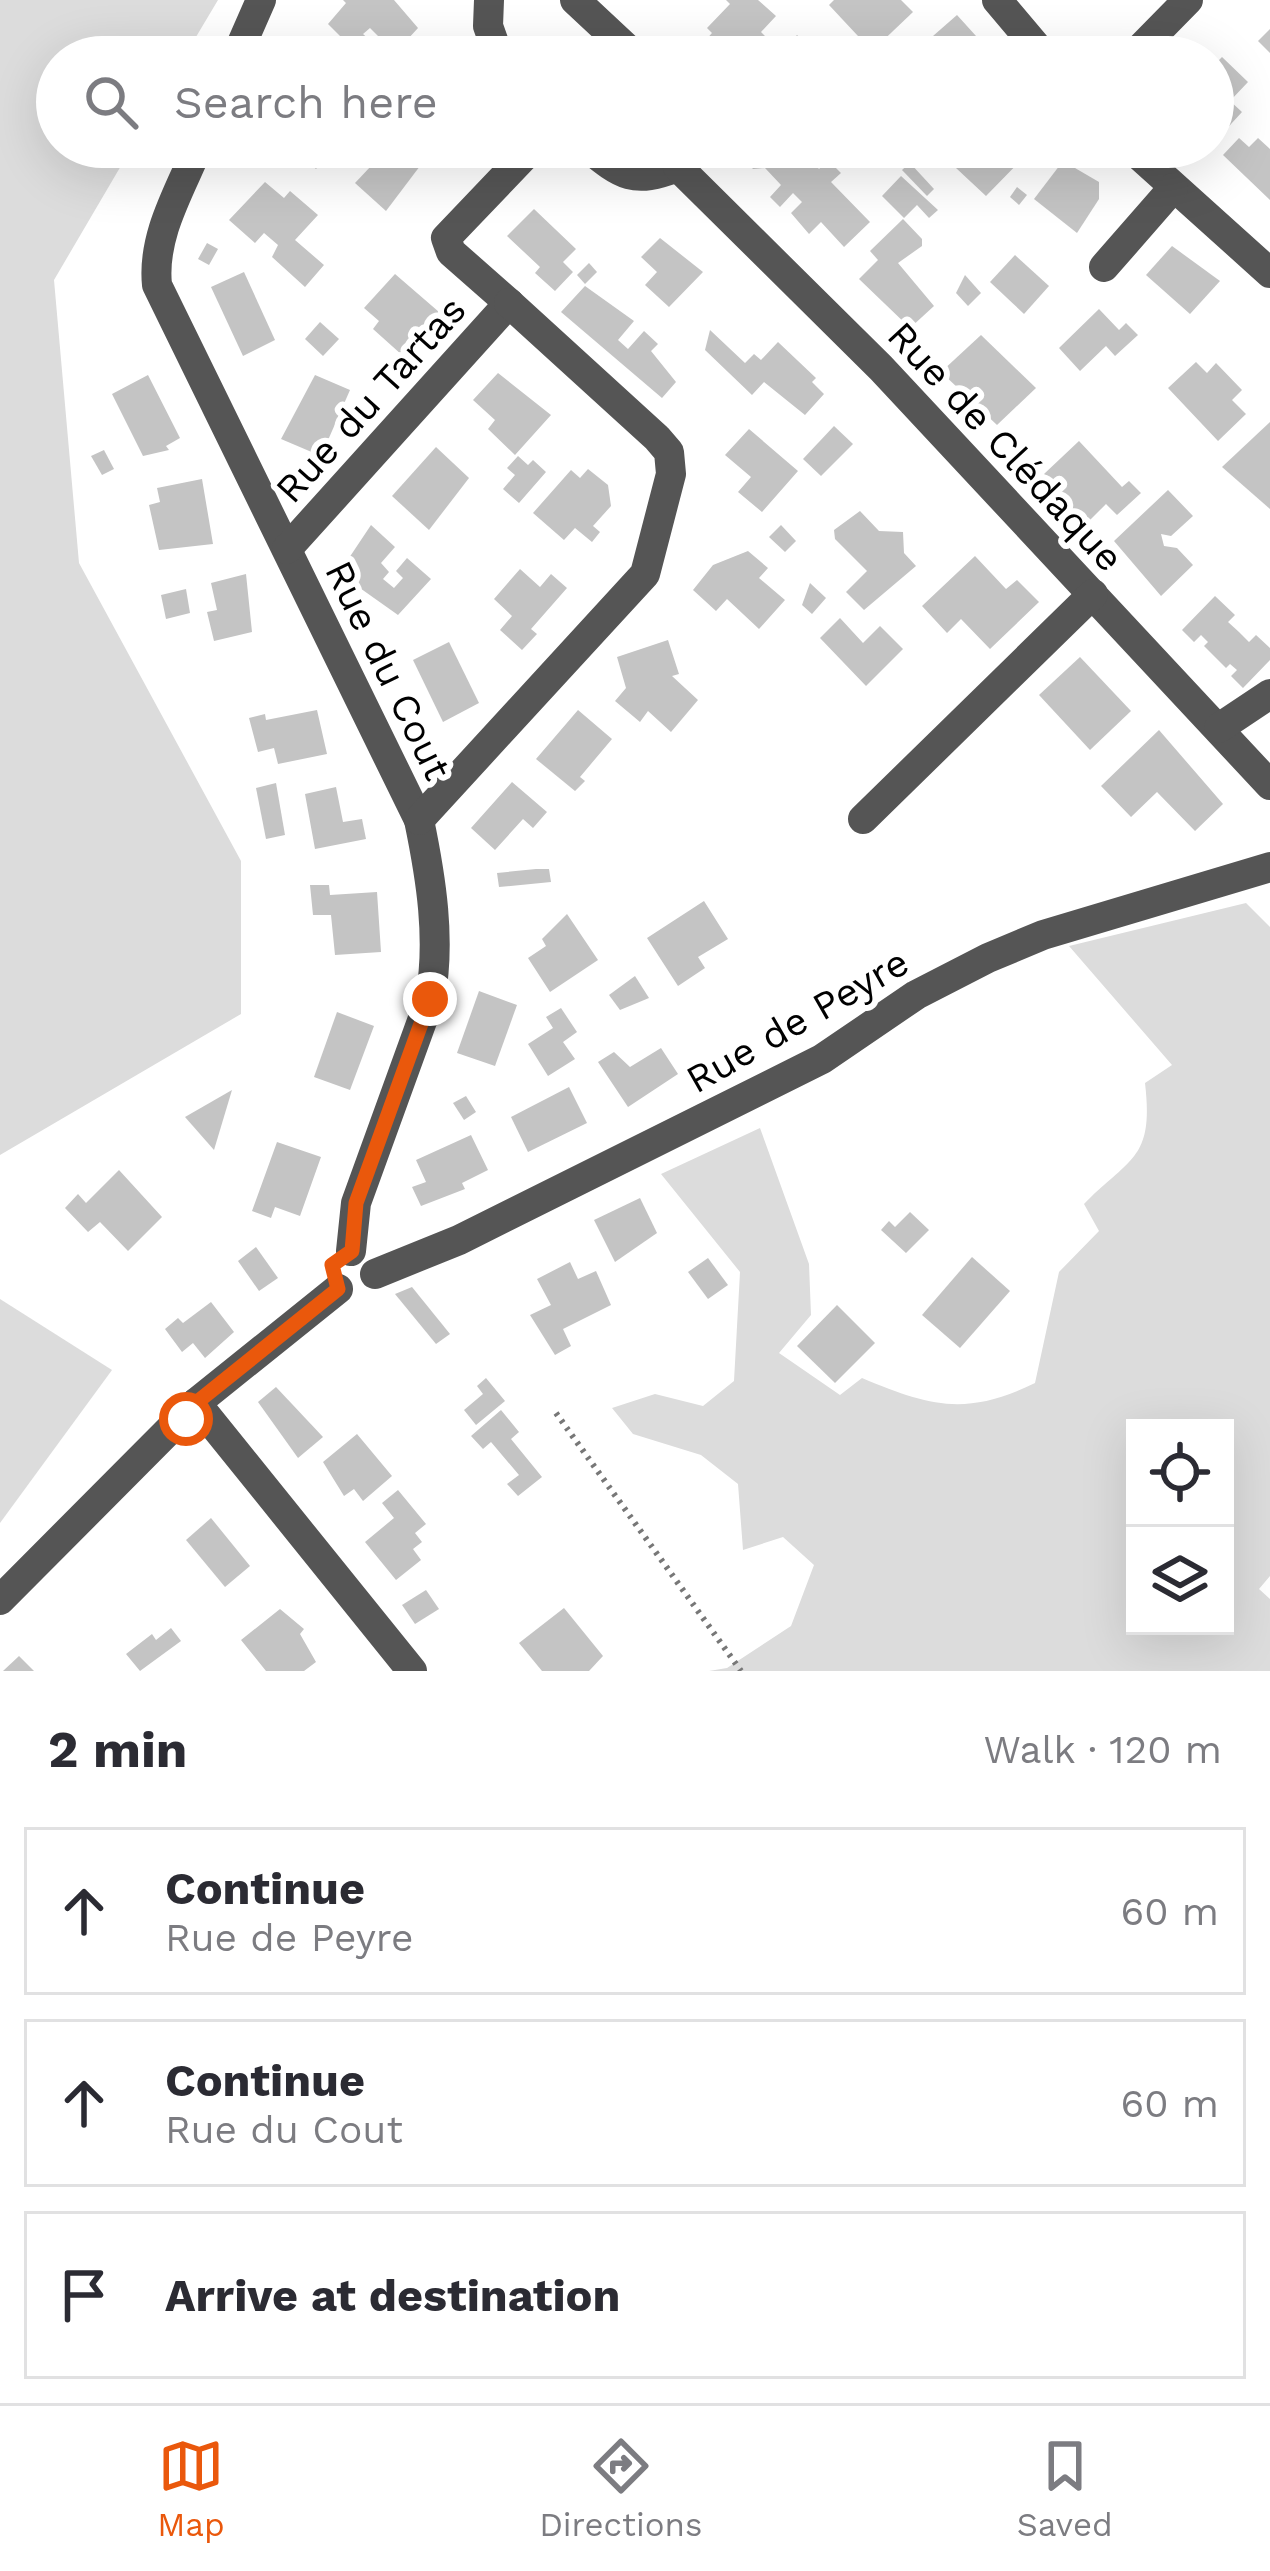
<!DOCTYPE html>
<meta charset="utf-8">
<style>
:root{--surface:#fff;--page:#f2f2f3;--text:#2b2b33;--muted:#7c7c81;--line:#e1e1e2;--accent:#ea580c}
body{margin:0;font-family:"Work Sans",sans-serif;background:var(--page);color:var(--text)}
.controls{position:absolute;right:36px;bottom:36px;display:grid;overflow:hidden;border-radius:0px;box-shadow:0 12px 48px #0002}
.controls button{width:108px;height:108px;display:grid;place-items:center;padding:0;border:0;border-bottom:3px solid var(--line);background:var(--surface);color:var(--text);font:60px sans-serif}
.stop{position:absolute;width:36px;height:36px;margin:-27px;border:9px solid #ea580c;border-radius:50%;background:#fff}
.stop.end{background:#ea580c;border-color:#fff;box-shadow:0 3px 12px #0008}
.list{margin:0;padding:0;list-style:none}
h2{display:flex;justify-content:space-between;align-items:center;height:156px;margin:0;padding:0 48px;font-size:51px}
h2 small{font-size:39px;font-weight:400;color:var(--muted)}
.list li{display:grid;grid-template-columns:78px 1fr auto;gap:36px;align-items:center;box-sizing:border-box;height:168px;margin:0 24px 24px;padding:0 24px;border:3px solid var(--line);border-radius:0px}
.list b{display:block;font-size:45px;white-space:nowrap}
.list p{margin:0;font-size:39px;white-space:nowrap;color:var(--muted)}
.list em{font-size:39px;font-style:normal;color:var(--muted)}
.icon{flex:none;width:66px;height:66px;fill:none;stroke:currentColor;stroke-width:2;stroke-linecap:round;stroke-linejoin:round}
.map{position:relative;flex:none;width:1270px;height:1671px;overflow:hidden}
.search{position:absolute;background:var(--surface);box-shadow:0 12px 48px #0002;left:36px;right:36px;top:36px;height:132px;display:flex;align-items:center;gap:30px;box-sizing:border-box;padding:0 42px;border-radius:66px;color:var(--muted);font-size:45px}
.sheet{height:732px;background:var(--surface)}
nav{display:flex;justify-content:space-around;align-items:center;box-sizing:border-box;height:168px;border-top:3px solid var(--line);background:var(--surface);font-size:33px;color:var(--muted)}
nav a{display:grid;justify-items:center;gap:6px}
nav .on{color:var(--accent)}
.map>svg:first-child{display:block}
.green{fill:#dcdcdc;fill-rule:evenodd}
.building{fill:#c4c4c4}
.lines{fill:none;stroke-linecap:round;stroke-linejoin:round}
.path{stroke:#777;stroke-width:6;stroke-dasharray:3 6;stroke-linecap:butt}
.minor{stroke:#555;stroke-width:30}
.route{stroke:#ea580c;stroke-width:15}
.labels{text-anchor:middle;stroke-width:12;stroke-linejoin:round;paint-order:stroke}
.street-label{font-size:39px;fill:#000;stroke:#fff}
</style>
<div class="map">
<svg width="1270" height="1671" viewBox="0 0 1270 1671">
<rect width="100%" height="100%" fill="#fff"/>
<!-- green -->
<g class="green">
<polygon points="0,0 218,0 184,57 57,57 57,147 132,147 54,280 79,563 241,861 241,1014 0,1155"/>
<path d="M1246 903 1270 927V1576L1259 1589 1270 1599V1671H709L727 1668 791 1626 814 1565 783 1537 743 1550 738 1484 701 1455 633 1434 612 1408 655 1394 703 1406 734 1381 740 1272 661 1174 760 1128 809 1264 811 1315 779 1353 840 1395 862 1378C929 1406 966 1417 1035 1383L1059 1272 1099 1231 1084 1204C1130 1157 1154 1160 1145 1083L1172 1065 1069 946ZM1135 1428H1225V1626H1135Z"/>
<polygon points="0,1299 112,1370 0,1523"/>
</g>
<!-- building -->
<g class="building">
<polygon points="343,0 394,0 418,28 395,53 370,28 363,34 372,42 360,56 328,24 346,3"/>
<polygon points="726,0 758,0 776,16 761,32 773,44 783,50 797,35 821,57 781,57 770,47 761,57 696,57 693,54 712,33 707,28 730,4"/>
<polygon points="834,0 901,0 913,12 872,51 829,5"/>
<polygon points="957,15 976,36 960,51 965,57 909,57"/>
<polygon points="1270,29 1270,53 1258,41"/>
<polygon points="327,45 328,57 286,57 285,50"/>
<polygon points="1222,57 1248,82 1230,101 1242,112 1220,136 1213,129 1213,66"/>
<polygon points="1239,138 1249,147 1258,138 1270,149 1270,200 1223,155"/>
<polygon points="291,147 335,147 316,169"/>
<polygon points="389,147 399,147 420,166 386,211 355,183"/>
<polygon points="741,147 799,147 819,169 828,160 841,173 831,182 870,222 844,247 821,222 809,234 791,213 802,202 793,193 780,207 770,197 781,185 765,168 753,169 737,151"/>
<polygon points="971,147 1056,147 1041,162 1030,151 986,196 956,168"/>
<polygon points="1063,161 1099,182 1099,199 1077,233 1034,199"/>
<polygon points="910,163 934,189 927,196 902,170"/>
<polygon points="901,176 938,210 929,218 917,205 904,218 882,196"/>
<polygon points="265,182 284,198 290,191 318,215 295,240 324,265 305,287 272,257 278,245 264,233 255,243 229,220"/>
<polygon points="1017,187 1027,195 1019,205 1010,197"/>
<polygon points="534,209 576,249 563,262 573,272 555,291 535,273 540,267 507,236"/>
<polygon points="903,219 922,239 922,246 898,263 934,306 910,328 859,279 878,260 870,251"/>
<polygon points="660,238 703,272 669,307 645,285 657,272 641,257"/>
<polygon points="207,243 218,249 209,265 198,259"/>
<polygon points="1172,246 1220,281 1190,314 1146,275"/>
<polygon points="1015,255 1049,286 1024,314 990,282"/>
<polygon points="589,263 597,272 585,284 577,275"/>
<polygon points="244,272 275,340 243,356 211,287"/>
<polygon points="395,274 439,312 402,355 373,329 379,321 364,308"/>
<polygon points="965,275 981,293 968,306 956,293"/>
<polygon points="585,286 634,321 618,340 628,349 644,331 658,344 651,351 676,382 662,398 561,312"/>
<polygon points="1099,309 1119,330 1126,323 1138,335 1115,356 1106,346 1080,371 1059,348"/>
<polygon points="320,322 339,339 323,356 305,339"/>
<polygon points="710,330 745,363 754,354 761,360 778,342 816,378 812,382 824,394 805,415 764,382 752,395 705,350"/>
<polygon points="981,335 1036,388 997,425 941,372"/>
<polygon points="1196,362 1207,373 1216,363 1242,390 1232,400 1246,414 1218,441 1168,388"/>
<polygon points="498,373 551,415 515,455 488,429 495,420 473,400"/>
<polygon points="148,375 180,438 166,446 169,450 143,456 112,394"/>
<polygon points="315,375 350,390 321,456 281,439"/>
<polygon points="1270,422 1270,509 1222,467"/>
<polygon points="834,426 853,444 821,476 803,459"/>
<polygon points="749,429 798,471 762,512 738,492 751,477 725,455"/>
<polygon points="1079,441 1122,487 1129,481 1141,493 1117,515 1106,504 1082,528 1060,505 1064,501 1044,474"/>
<polygon points="436,447 469,478 429,530 392,496"/>
<polygon points="104,450 114,469 102,475 91,456"/>
<polygon points="518,456 528,465 533,460 546,472 519,503 503,489 515,475 507,468"/>
<polygon points="588,469 608,485 611,506 593,526 600,532 592,542 575,528 564,540 533,513 571,470 580,478"/>
<polygon points="202,479 213,544 159,550 149,505 160,502 157,488"/>
<polygon points="1168,490 1193,516 1171,536 1161,534 1164,546 1177,548 1193,565 1161,596 1114,541"/>
<polygon points="860,511 879,531 903,532 904,553 916,566 864,610 846,592 867,571 835,539 834,530"/>
<polygon points="371,525 395,547 381,563 389,572 383,579 394,588 403,578 396,571 407,558 431,579 398,615 350,581 354,576 343,567"/>
<polygon points="781,525 796,541 785,552 769,537"/>
<polygon points="748,551 768,568 759,578 785,600 759,629 727,599 716,611 693,590 713,565"/>
<polygon points="975,556 1006,589 1017,580 1039,602 990,649 961,619 947,633 922,606"/>
<polygon points="520,569 540,587 551,574 567,588 531,629 537,634 522,650 500,630 512,616 494,599"/>
<polygon points="246,574 252,632 214,641 207,612 217,610 211,583"/>
<polygon points="810,583 826,598 812,614 802,605"/>
<polygon points="186,589 190,613 166,619 161,595"/>
<polygon points="1215,596 1235,615 1228,622 1239,632 1249,642 1256,635 1270,648 1270,660 1243,688 1231,676 1237,670 1230,664 1226,668 1204,646 1208,642 1201,635 1194,642 1182,630"/>
<polygon points="840,618 863,643 880,626 903,649 866,686 820,638"/>
<polygon points="668,640 679,674 672,676 698,700 671,732 648,711 640,722 615,701 626,688 617,657"/>
<polygon points="449,642 479,703 443,722 413,660"/>
<polygon points="1080,657 1131,711 1090,750 1039,695"/>
<polygon points="317,710 327,754 278,764 274,748 258,752 249,718 265,714 266,720"/>
<polygon points="578,710 612,739 580,777 585,781 575,791 536,759"/>
<polygon points="1159,730 1223,804 1195,831 1157,792 1131,817 1101,786"/>
<polygon points="512,782 547,812 533,828 523,819 495,850 471,828"/>
<polygon points="276,783 285,835 266,839 256,788"/>
<polygon points="336,787 343,822 362,819 366,839 315,849 305,794"/>
<polygon points="536,869 549,869 551,882 499,887 497,873"/>
<polygon points="310,885 329,885 330,895 377,892 381,952 335,955 331,915 313,915"/>
<polygon points="704,901 728,939 698,957 705,968 678,986 647,938"/>
<polygon points="567,914 598,960 550,992 528,958 546,946 542,939"/>
<polygon points="635,976 649,998 620,1010 609,995"/>
<polygon points="479,991 517,1005 495,1066 457,1053"/>
<polygon points="561,1008 577,1032 563,1042 575,1059 548,1076 528,1044 553,1028 546,1017"/>
<polygon points="337,1012 374,1026 350,1090 314,1077"/>
<polygon points="661,1048 678,1074 628,1107 598,1062 614,1052 630,1067"/>
<polygon points="569,1087 587,1123 528,1152 511,1117"/>
<polygon points="232,1090 214,1150 185,1117"/>
<polygon points="466,1096 476,1112 464,1120 453,1103"/>
<polygon points="471,1135 488,1170 462,1183 465,1189 421,1206 412,1187 426,1182 416,1160"/>
<polygon points="277,1142 321,1157 300,1216 275,1207 271,1218 252,1211"/>
<polygon points="119,1170 162,1217 128,1251 100,1222 88,1232 65,1208 78,1194 86,1203"/>
<polygon points="640,1198 657,1233 615,1262 594,1220"/>
<polygon points="910,1212 929,1230 906,1253 881,1230 889,1221 895,1227"/>
<polygon points="256,1247 278,1278 259,1291 238,1261"/>
<polygon points="972,1257 1010,1291 960,1348 922,1315"/>
<polygon points="708,1258 728,1285 708,1299 688,1272"/>
<polygon points="570,1262 578,1279 596,1271 611,1305 563,1329 571,1346 555,1355 530,1315 551,1305 537,1279"/>
<polygon points="412,1287 450,1334 436,1344 395,1294"/>
<polygon points="211,1302 234,1332 205,1358 193,1343 182,1352 165,1329 178,1318 183,1323"/>
<polygon points="837,1305 875,1343 835,1383 797,1346"/>
<polygon points="486,1378 505,1401 476,1425 464,1410 483,1394 477,1386"/>
<polygon points="276,1387 323,1437 298,1458 258,1402"/>
<polygon points="501,1410 519,1432 511,1439 542,1477 518,1496 507,1484 519,1475 491,1442 483,1449 471,1436"/>
<polygon points="357,1434 392,1476 363,1501 354,1489 344,1496 323,1462"/>
<polygon points="398,1490 426,1524 415,1533 422,1542 413,1549 421,1560 396,1580 365,1542 394,1518 382,1503"/>
<polygon points="211,1518 250,1566 225,1587 186,1540"/>
<polygon points="426,1590 439,1609 415,1624 402,1605"/>
<polygon points="564,1608 603,1656 589,1671 542,1671 519,1643"/>
<polygon points="280,1609 304,1629 300,1634 316,1662 304,1671 266,1671 241,1640"/>
<polygon points="171,1628 181,1641 140,1671 126,1654 152,1634 156,1640"/>
<polygon points="19,1656 34,1671 3,1671"/>
</g>
<g class="lines">
<!-- path -->
<polyline class="path" points="556,1413 741,1671"/>
<!-- minor -->
<g class="minor">
<polyline points="489,0 488,26 499,57"/>
<polyline points="575,0 636,57"/>
<polyline points="997,0 1045,57"/>
<polyline points="236,57 261,0"/>
<polyline points="1132,57 1188,0"/>
<path d="M198 147C179 192 152 236 157 285L419 820C431 878 441 940 430 999L356 1203 351 1251"/>
<path d="M587 147C623 176 633 184 678 167"/>
<polyline points="683,147 678,167 881,368 1270,785"/>
<polyline points="1130,147 1270,273"/>
<polyline points="1104,267 1173,188"/>
<polyline points="287,549 509,303 451,252 446,238 533,147"/>
<polyline points="1219,728 1270,694"/>
<polyline points="863,819 1093,594"/>
<polyline points="419,820 645,574 671,474 669,452 657,438 509,303"/>
<polyline points="375,1274 459,1240 822,1059 916,995 988,958 1043,935 1270,867"/>
<polyline points="196,1403 412,1671"/>
<polyline points="0,1600 196,1403 338,1289"/>
</g>
</g>
<g class="lines">
<!-- route -->
<polyline class="route" points="186,1419 196,1403 338,1289 332,1265 352,1251 356,1203 430,999"/>
</g>
<g class="labels">
<!-- street labels -->
<g class="street-label">
<text transform="translate(370 399) rotate(-48)" y="14">Rue du Tartas</text>
<text transform="translate(1006 446) rotate(47)" y="14">Rue de Clédaque</text>
<text transform="translate(389 670) rotate(64)" y="14">Rue du Cout</text>
<text transform="translate(797 1020) rotate(-30)" y="14">Rue de Peyre</text>
</g>
</g>
</svg>
<div class="controls">
<button><svg class="icon" aria-label="locate" viewBox="0 0 24 24"><circle cx="12" cy="12" r="6"/><path d="M12 2v4M12 18v4M2 12h4M18 12h4"/></svg></button>
<button><svg class="icon" aria-label="layers" viewBox="0 0 24 24"><path d="M12 4l9 5-9 5-9-5zM3 14l9 5 9-5"/></svg></button>
</div>
<div class="stop" style="left:186px;top:1419px"></div>
<div class="stop end" style="left:430px;top:999px"></div>
<div class="search"><svg class="icon" aria-label="search" viewBox="0 0 24 24"><circle cx="10" cy="10" r="6"/><path d="M15 15l6 6"/></svg>Search here</div>
</div>
<section class="sheet">
<h2>2 min<small>Walk · 120 m</small></h2>
<ul class="list">
<li><svg class="icon" aria-label="ahead" viewBox="0 0 24 24"><path d="M12 20V5M6 11l6-6 6 6"/></svg><div><b>Continue</b><p>Rue de Peyre</p></div><em>60 m</em></li>
<li><svg class="icon" aria-label="ahead" viewBox="0 0 24 24"><path d="M12 20V5M6 11l6-6 6 6"/></svg><div><b>Continue</b><p>Rue du Cout</p></div><em>60 m</em></li>
<li><svg class="icon" aria-label="arrive" viewBox="0 0 24 24"><path d="M6 21V4h12l-3 4 3 4H6"/></svg><div><b>Arrive at destination</b></div></li>
</ul>
</section>
<nav>
<a class="on"><svg class="icon" aria-label="map" viewBox="0 0 24 24"><path d="M3 6l6-2 6 2 6-2v14l-6 2-6-2-6 2zM9 4v14M15 6v14"/></svg>Map</a>
<a><svg class="icon" aria-label="directions" viewBox="0 0 24 24"><path d="M12 3l9 9-9 9-9-9zM9 14v-3h6M13 9l2 2-2 2"/></svg>Directions</a>
<a><svg class="icon" aria-label="saved" viewBox="0 0 24 24"><path d="M7 4h10v16l-5-4-5 4z"/></svg>Saved</a>
</nav>
